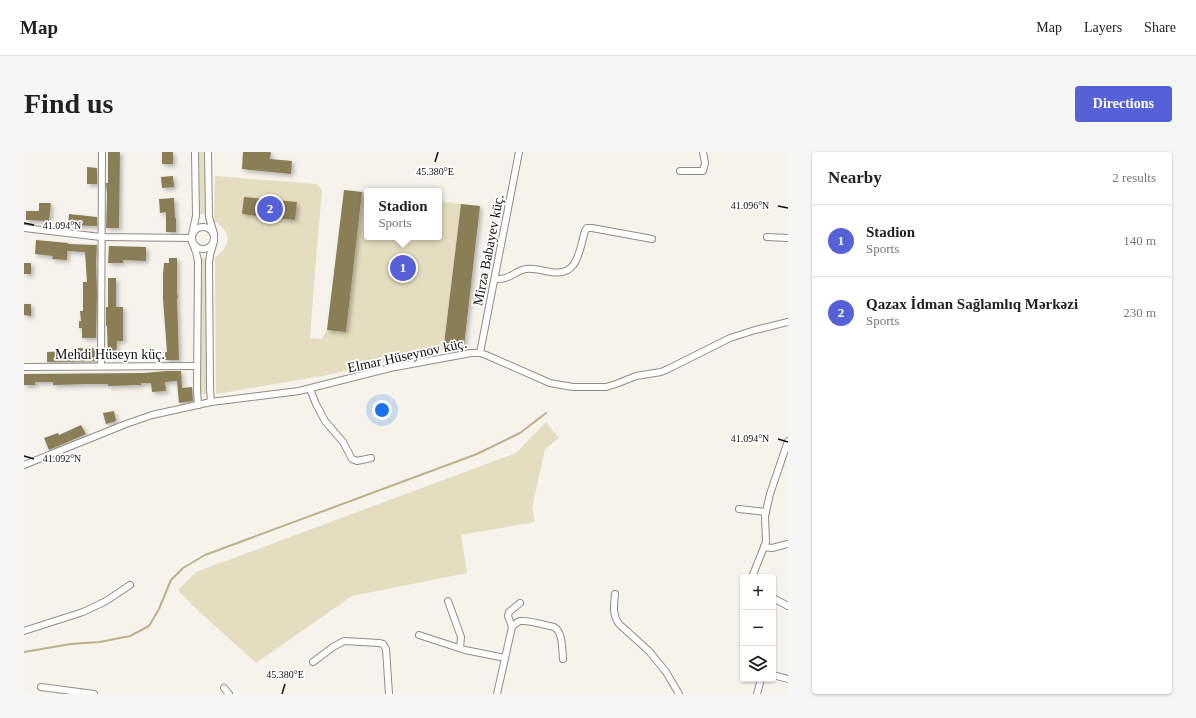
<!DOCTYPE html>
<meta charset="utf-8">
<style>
:root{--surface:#fff;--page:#f6f6f6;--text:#222;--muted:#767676;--line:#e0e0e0;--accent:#5661d8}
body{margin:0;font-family:Georgia,serif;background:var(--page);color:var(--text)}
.controls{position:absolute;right:12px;bottom:12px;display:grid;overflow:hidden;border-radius:4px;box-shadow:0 1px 3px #0004}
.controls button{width:36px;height:36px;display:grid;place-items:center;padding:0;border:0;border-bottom:1px solid var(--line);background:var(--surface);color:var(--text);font:20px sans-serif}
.you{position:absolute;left:358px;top:258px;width:14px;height:14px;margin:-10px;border:3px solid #fff;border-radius:50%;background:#1a73e8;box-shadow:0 0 0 6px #1a73e833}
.badge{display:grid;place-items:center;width:26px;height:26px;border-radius:50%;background:var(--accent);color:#fff;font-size:13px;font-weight:700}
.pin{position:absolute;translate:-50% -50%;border:2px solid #fff;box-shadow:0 1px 4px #0006}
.popup{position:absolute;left:340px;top:36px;width:78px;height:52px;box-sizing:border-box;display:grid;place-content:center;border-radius:4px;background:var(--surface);filter:drop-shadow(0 1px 3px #0005);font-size:13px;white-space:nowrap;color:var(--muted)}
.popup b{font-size:15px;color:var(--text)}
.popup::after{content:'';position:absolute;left:50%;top:100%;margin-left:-8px;border:8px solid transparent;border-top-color:var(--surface)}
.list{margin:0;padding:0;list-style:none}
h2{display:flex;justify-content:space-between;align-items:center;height:52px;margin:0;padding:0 16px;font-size:17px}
h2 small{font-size:13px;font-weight:400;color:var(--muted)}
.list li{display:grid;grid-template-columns:26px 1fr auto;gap:12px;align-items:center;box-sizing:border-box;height:72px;padding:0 16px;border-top:1px solid var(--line)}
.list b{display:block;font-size:15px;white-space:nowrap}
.list p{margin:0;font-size:13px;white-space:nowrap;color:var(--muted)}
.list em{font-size:13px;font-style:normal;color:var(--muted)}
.icon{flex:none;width:22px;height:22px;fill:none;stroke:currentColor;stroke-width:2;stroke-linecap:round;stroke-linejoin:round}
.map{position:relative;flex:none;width:764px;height:542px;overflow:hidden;border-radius:4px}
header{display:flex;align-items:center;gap:24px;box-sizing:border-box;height:56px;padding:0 20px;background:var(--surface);border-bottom:1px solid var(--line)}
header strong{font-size:19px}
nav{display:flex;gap:22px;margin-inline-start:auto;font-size:14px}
.intro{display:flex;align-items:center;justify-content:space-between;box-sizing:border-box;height:96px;padding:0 24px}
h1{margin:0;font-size:28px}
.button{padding:10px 18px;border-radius:4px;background:var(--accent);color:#fff;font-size:14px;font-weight:700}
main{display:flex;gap:24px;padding:0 24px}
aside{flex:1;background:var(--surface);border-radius:4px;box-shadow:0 1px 3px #0004}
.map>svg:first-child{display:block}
.green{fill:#e5ddbf}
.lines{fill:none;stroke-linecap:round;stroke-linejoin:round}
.stream{stroke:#bcb188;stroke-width:2}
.building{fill:#897e57;filter:url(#shadow)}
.street-casing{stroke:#8f8d87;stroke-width:8}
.street{stroke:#fff;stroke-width:6}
.ticks{fill:none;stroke:#100f0d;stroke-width:1.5}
.labels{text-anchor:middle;stroke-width:3.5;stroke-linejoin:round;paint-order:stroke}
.street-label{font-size:14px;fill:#100f0d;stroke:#fff}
.ticks-label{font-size:10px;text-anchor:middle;fill:#100f0d;stroke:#fff;stroke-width:3.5;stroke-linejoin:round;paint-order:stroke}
</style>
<header>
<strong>Map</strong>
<nav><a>Map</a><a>Layers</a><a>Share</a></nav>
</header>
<div class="intro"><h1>Find us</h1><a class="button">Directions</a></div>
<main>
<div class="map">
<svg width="764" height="542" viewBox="0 0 764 542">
<defs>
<filter id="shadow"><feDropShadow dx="2.5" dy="2.5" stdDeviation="2" flood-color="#0004"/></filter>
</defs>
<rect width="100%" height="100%" fill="#f5f3ec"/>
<!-- green -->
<g class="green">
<polygon points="175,0 180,0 182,62 176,62"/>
<path d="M191 24 293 32 298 38 291 118 286 186 298 187 303 178 322 180 338 40 343 41V85H415V49L437 52 420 191 440 194 439 198H418L402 201 298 224 192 242 191 106C198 100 208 91 202 80 200 76 194 72 190 68Z"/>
<polygon points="177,106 183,106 182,242 176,242"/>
<polygon points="522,270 535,286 521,297 508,356 511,370 437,383 443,421 328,444 232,511 168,453 154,438 172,420 492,301"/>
</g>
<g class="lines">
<!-- stream -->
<polyline class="stream" points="0,500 47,492 76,490 106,484 125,474 135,457 147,428 159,416 181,403 453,302 496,281 522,261"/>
</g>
<!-- building -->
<g class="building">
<polygon points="84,0 96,0 95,76 82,76 83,43 82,31 84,31"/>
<rect x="138" y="0" width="11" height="12"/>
<polygon points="219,0 247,0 246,7 268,9 267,22 218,17"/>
<polygon points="63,15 73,16 73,32 63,32"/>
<polygon points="149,24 150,35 138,36 137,25"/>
<polygon points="320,38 338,40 322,180 303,178"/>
<polygon points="220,45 273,50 271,68 218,62"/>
<polygon points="150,46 151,66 152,66 152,80 142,80 142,60 136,61 135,47"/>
<polygon points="15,51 27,51 25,69 2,68 2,59 15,59"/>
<polygon points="437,52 456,54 440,194 420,192"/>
<polygon points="45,62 73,65 73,74 44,73"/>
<polygon points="12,88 44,91 44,92 73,93 72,110 73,142 72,186 58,186 58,176 55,176 55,169 57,169 56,159 59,159 59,130 63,130 61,100 43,99 43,108 28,107 29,104 11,102"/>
<polygon points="85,94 122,95 122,109 99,108 99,111 84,111"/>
<polygon points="145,106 153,106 153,140 154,146 153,146 155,208 141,208 141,200 143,200 139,147 139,123 140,111 145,111"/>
<rect x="0" y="111" width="7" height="11"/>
<polygon points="84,126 92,126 92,155 99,155 99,189 93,189 92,204 84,204 83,174 82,174 82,155 84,155"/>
<polygon points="0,152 7,152 7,164 0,163"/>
<polygon points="48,196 73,196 73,209 23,210 23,200 48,199"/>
<polygon points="142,219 157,219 158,236 168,235 169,249 155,251 153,229 141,230 142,239 128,240 127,231 117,231 117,233 84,234 84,232 65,232 29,233 29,230 11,230 11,233 0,233 0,222 120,221"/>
<polygon points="90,259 92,269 82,272 79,261"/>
<polygon points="57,273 62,282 25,298 20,286 34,281 35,283"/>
</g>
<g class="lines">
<defs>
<g id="street">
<polyline points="184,0 185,65 190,82"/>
<polyline points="656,19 679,19 681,11 679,0"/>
<circle cx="179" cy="86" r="11"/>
<polyline points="0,76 77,85 167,86"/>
<polyline points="168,82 172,64 171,0"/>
<polyline points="743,85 764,86"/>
<polyline points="168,90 172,100 174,109 173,237 174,253"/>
<path d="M471 127C487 128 490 119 502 117 511 116 519 119 527 120 554 125 555 99 561 79L563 76H568L628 87"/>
<polyline points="456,201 495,0"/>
<polyline points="77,214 78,0"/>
<polyline points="0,215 173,214"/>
<polyline points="286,237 292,252 301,269 319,290 328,307 333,309 347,306"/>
<polyline points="187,250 186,236 185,111 186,103 190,89"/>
<polyline points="0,313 102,272 128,263 187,250 275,239 366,216 447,201 456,201 462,203 526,231 549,235 582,235 592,232 612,224 637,220 644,217 706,186 731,178 764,170"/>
<polyline points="715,357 742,360"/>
<polyline points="740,395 748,396 764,392"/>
<polyline points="728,425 742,390 741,364 746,342 764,289"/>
<path d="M591 442C590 454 588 462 595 472L625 499 642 520 655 542"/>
<polyline points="749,446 764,454"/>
<polyline points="424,449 437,485 436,496"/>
<polyline points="488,475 484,464 485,460 496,451"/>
<polyline points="0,479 59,460 82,449 106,433"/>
<polyline points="395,483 441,498 481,506"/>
<polyline points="289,510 309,495 320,489 355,491 359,492 362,497 365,542"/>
<polyline points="749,523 764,527"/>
<polyline points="17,535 70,542"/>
<polyline points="200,536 205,542"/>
<path d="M473 542 488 475C490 473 492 470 496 469 505 468 521 473 530 475 539 480 538 497 539 507"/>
<polyline points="733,542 737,527"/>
</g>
</defs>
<!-- street casing -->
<use href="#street" class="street-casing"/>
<!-- street -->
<use href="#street" class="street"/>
</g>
<!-- ticks -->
<path class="ticks" d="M411 10 414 0M754 54 764 56M0 71 10 73M754 287 764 290M0 304 10 307M258 542 261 532"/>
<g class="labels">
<!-- street labels -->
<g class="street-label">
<text transform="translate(464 98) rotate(-79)" y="5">Mirzə Babayev küç.</text>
<text x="86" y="207">Mehdi Hüseyn küç.</text>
<text transform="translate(383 203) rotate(-12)" y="5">Elmar Hüseynov küç.</text>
</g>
</g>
<g class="ticks-label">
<text x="411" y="23">45.380°E</text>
<text x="726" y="57">41.096°N</text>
<text x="38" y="77">41.094°N</text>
<text x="726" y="290">41.094°N</text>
<text x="38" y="310">41.092°N</text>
<text x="261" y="526">45.380°E</text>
</g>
</svg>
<div class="controls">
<button>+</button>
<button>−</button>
<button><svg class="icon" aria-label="layers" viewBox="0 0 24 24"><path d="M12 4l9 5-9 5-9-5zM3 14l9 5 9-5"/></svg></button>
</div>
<div class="you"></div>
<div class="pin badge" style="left:379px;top:116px">1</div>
<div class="popup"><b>Stadion</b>Sports</div>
<div class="pin badge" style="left:246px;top:57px">2</div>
</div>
<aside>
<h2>Nearby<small>2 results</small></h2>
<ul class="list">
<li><span class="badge">1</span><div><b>Stadion</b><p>Sports</p></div><em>140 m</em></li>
<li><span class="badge">2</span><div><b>Qazax İdman Sağlamlıq Mərkəzi</b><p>Sports</p></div><em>230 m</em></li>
</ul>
</aside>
</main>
